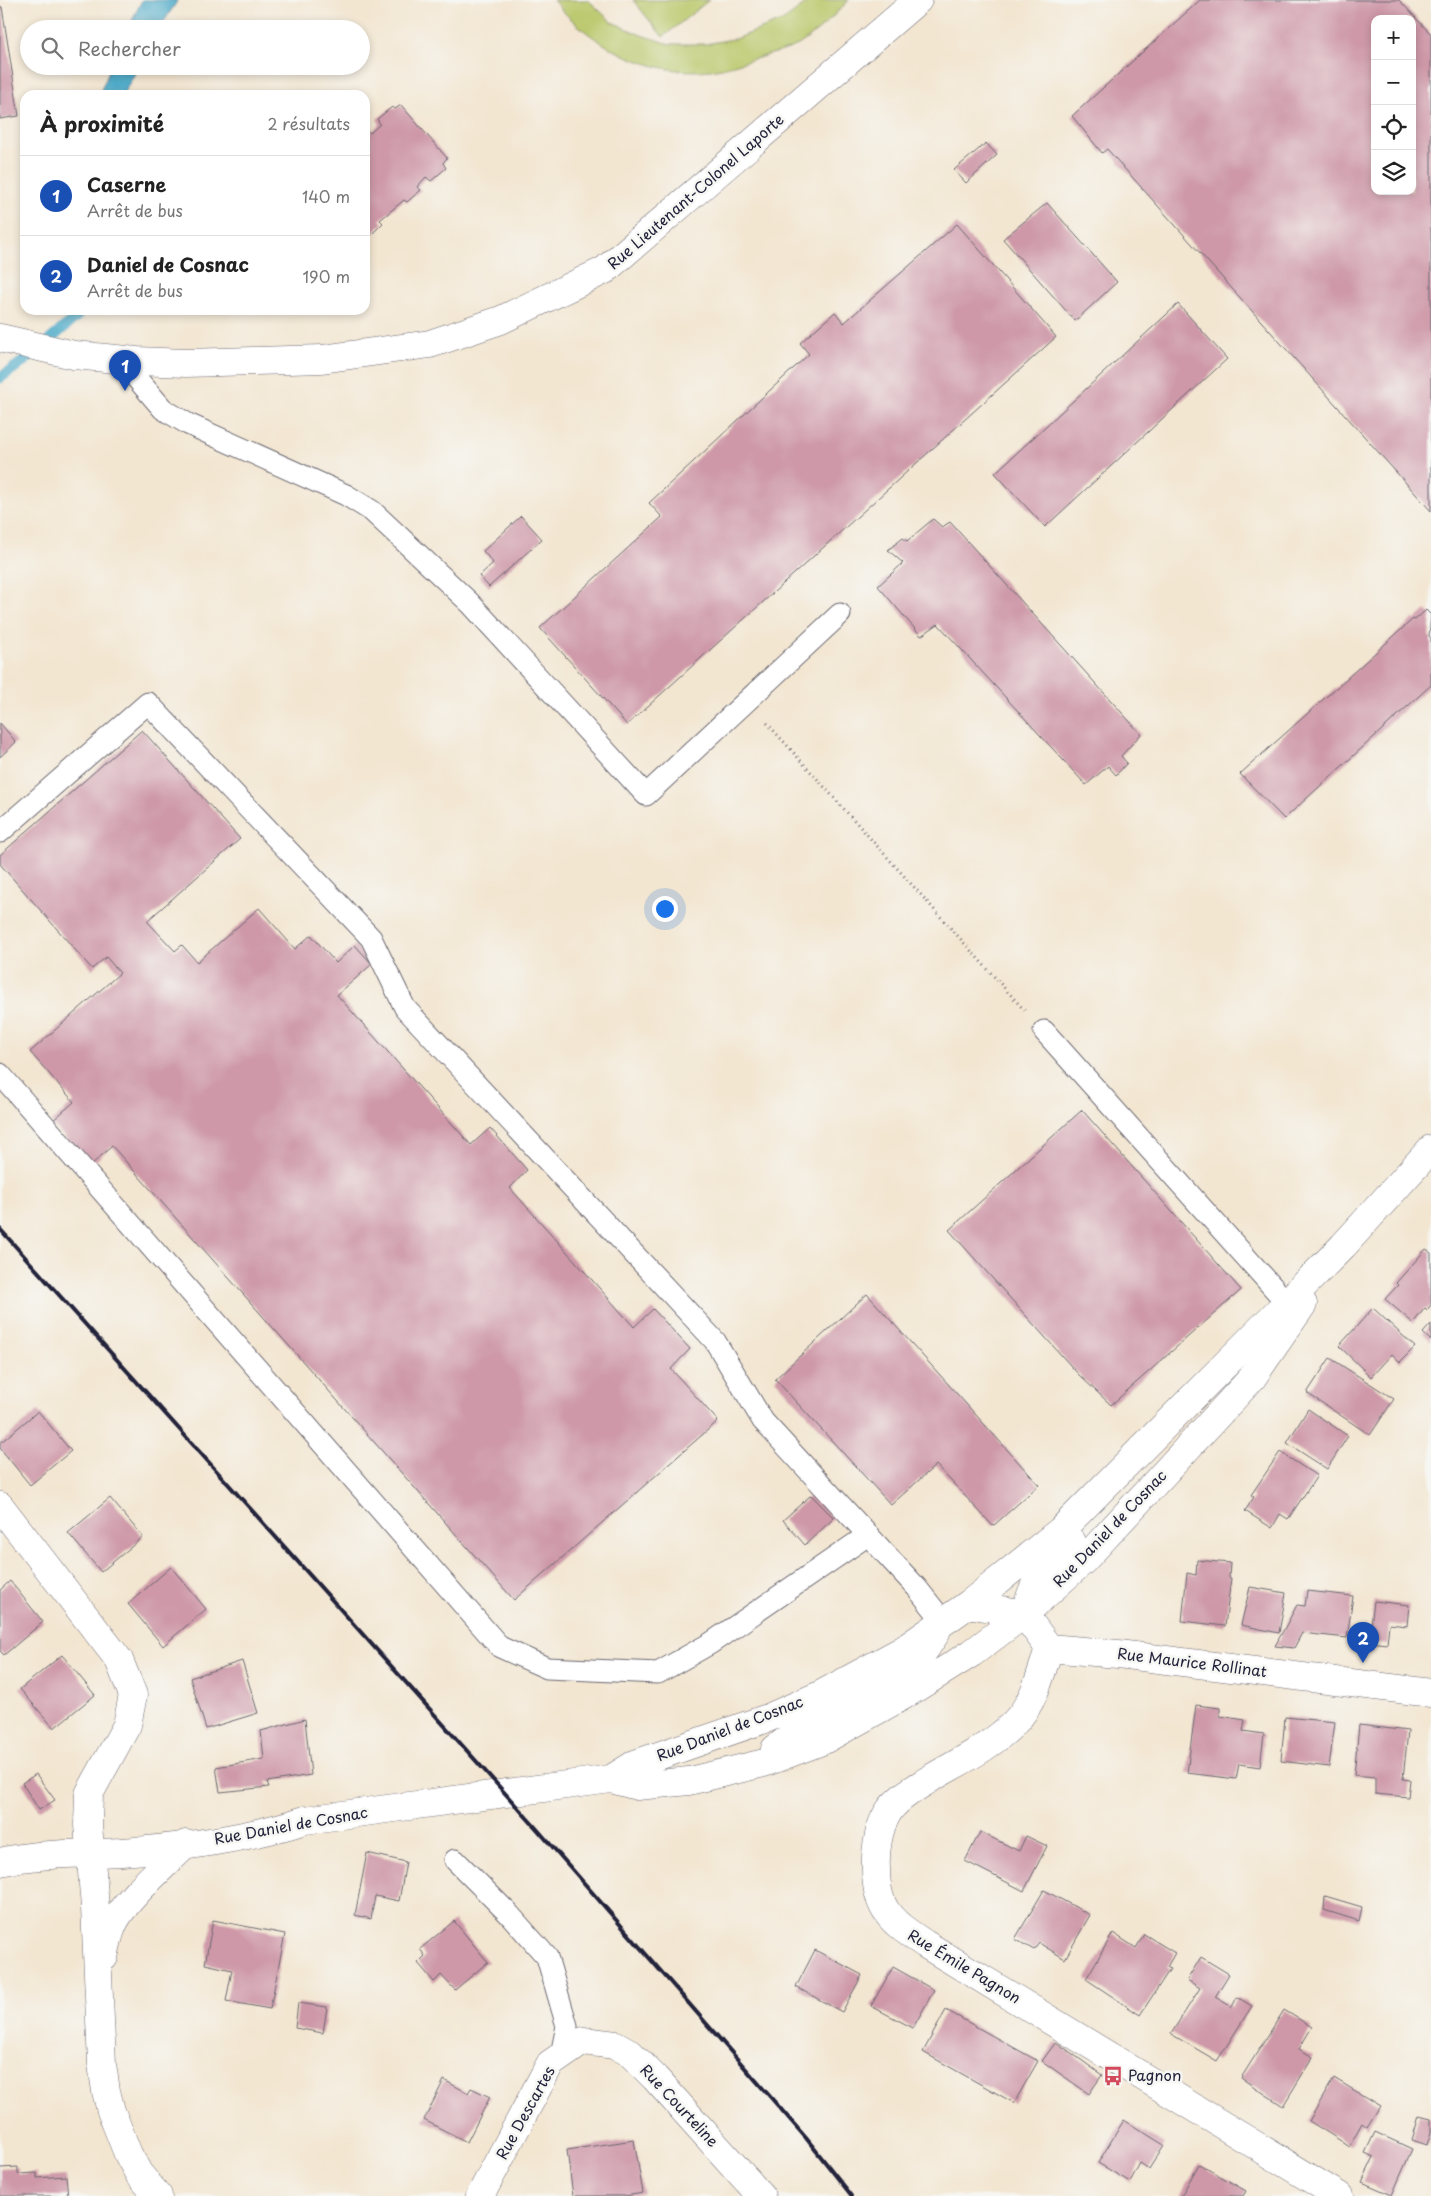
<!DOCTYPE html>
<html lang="fr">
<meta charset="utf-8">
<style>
:root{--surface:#fff;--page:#f6f6f6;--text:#222;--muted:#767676;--line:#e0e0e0;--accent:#7c3aed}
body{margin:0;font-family:"Playpen Sans",sans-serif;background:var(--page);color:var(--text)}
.controls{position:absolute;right:15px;top:15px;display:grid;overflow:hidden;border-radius:10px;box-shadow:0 2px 8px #0003}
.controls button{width:45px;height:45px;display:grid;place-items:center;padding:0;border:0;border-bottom:1px solid var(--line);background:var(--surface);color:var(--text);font:25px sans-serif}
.you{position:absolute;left:664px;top:908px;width:18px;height:18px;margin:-12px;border:4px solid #fff;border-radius:50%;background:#1a73e8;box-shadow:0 0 0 8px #1a73e833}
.badge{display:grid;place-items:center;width:32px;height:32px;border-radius:50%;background:var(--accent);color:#fff;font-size:16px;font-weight:700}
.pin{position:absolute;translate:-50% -41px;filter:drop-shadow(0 1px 2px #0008)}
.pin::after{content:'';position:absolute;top:26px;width:18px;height:15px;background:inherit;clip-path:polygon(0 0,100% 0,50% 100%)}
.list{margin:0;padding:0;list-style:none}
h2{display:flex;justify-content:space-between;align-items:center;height:65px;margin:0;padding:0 20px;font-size:21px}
h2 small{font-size:16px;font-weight:400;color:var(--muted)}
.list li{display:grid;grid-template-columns:32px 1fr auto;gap:15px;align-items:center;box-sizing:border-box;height:80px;padding:0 20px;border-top:1px solid var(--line)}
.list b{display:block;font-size:19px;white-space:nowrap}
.list p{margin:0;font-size:16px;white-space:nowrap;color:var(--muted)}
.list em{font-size:16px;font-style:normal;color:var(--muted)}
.icon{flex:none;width:28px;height:28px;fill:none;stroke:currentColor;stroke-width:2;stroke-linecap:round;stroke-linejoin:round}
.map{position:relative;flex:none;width:1431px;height:2196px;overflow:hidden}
.search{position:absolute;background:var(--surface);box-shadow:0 2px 8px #0003;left:20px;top:20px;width:350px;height:55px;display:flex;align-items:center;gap:12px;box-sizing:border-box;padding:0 18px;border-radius:28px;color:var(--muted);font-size:19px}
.panel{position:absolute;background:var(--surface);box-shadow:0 2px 8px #0003;left:20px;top:90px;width:350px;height:225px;border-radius:15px}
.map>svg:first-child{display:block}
.green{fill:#bac86a;stroke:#6e7552}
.water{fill:#48a9c7;stroke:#356681}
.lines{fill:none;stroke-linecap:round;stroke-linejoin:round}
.stream{stroke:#48a9c7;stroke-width:11}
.building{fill:#ce98a8;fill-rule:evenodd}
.service-casing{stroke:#6b6770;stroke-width:23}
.minor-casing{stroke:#6b6770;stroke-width:29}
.tertiary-casing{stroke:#6b6770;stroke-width:29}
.path{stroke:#6b6770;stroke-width:3;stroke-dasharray:1 4;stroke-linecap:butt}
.service{stroke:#fff;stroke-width:21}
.minor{stroke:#fff;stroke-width:28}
.tertiary{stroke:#fff;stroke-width:28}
.rail{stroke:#22223b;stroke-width:4}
.labels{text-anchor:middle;stroke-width:5;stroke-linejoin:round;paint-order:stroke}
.street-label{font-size:15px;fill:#22223b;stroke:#f6f6f2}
.poi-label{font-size:15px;fill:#22223b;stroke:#f6f6f2;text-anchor:start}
</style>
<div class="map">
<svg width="1431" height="2196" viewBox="0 0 1431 2196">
<rect width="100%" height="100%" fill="#f6f6f2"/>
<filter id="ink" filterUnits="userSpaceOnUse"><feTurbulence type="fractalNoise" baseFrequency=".02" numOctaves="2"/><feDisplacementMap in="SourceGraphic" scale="10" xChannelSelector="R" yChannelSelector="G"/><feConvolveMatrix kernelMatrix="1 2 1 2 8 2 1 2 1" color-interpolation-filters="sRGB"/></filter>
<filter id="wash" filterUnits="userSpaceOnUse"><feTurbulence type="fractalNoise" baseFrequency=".0096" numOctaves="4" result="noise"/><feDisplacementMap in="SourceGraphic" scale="20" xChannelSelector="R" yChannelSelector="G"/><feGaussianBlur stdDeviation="1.12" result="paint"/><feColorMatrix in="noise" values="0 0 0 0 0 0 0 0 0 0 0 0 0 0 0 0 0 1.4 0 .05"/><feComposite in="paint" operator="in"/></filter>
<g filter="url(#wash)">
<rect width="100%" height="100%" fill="#f3e6d1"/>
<!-- green -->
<g class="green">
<path d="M553 0H588L612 22 641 35 670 44H706L738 38 784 20 811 0H849C835 15 815 35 798 45 786 51 770 54 758 58 743 62 726 68 710 70 650 77 590 45 553 0Z"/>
<polygon points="633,0 709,0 663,37"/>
</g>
<!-- water -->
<g class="water">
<polygon points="142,0 178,0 159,29 128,29"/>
<polygon points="111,66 139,66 123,95 99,95"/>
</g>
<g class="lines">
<!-- stream -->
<polyline class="stream" points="0,378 34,354 78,315 80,310"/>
</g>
<g id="blocks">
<!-- building -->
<g class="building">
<path d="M1200 0H1399L1431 34V511L1107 149 1102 153 1072 116ZM1375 19H1412V191H1375Z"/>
<polygon points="0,7 2,7 19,116 0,119"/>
<polygon points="401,105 447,158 443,163 446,168 431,181 426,177 417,187 421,190 407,202 404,200 380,220 383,223 369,237 365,234 365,128 370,133 380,124 377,119 392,107 395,109"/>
<polygon points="986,143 997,155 966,183 954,170"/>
<polygon points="1047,203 1117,282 1075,321 1003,239"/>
<polygon points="957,224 1056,337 627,725 540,628 662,517 649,503 809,354 800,343 835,312 844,323"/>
<polygon points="1178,304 1227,359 1045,527 995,473"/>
<polygon points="521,516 542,539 489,587 479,576 493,563 483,551"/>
<polygon points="933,519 942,527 950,522 1141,734 1121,756 1127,763 1116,775 1108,766 1086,785 938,624 921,636 878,586 903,563 888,550 903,538 907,541"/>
<polygon points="1426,610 1431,615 1429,636 1431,638 1431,685 1284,819 1240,774 1413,619 1415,620"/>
<polygon points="0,723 16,742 0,757"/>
<polygon points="142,730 240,839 147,921 175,951 182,945 197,962 259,908 295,949 311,935 336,963 355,945 372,964 337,995 471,1145 490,1128 527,1170 510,1188 634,1327 653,1309 690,1349 671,1369 718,1421 514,1600 112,1146 90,1166 51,1122 74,1102 30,1052 120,973 106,957 92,969 0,864 0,855"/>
<polygon points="1082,1110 1241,1290 1111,1405 1079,1375 949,1230"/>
<polygon points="1426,1249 1431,1253 1431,1305 1427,1310 1425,1308 1413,1323 1385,1299 1398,1285 1396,1283"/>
<polygon points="867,1294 1039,1485 993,1526 936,1465 891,1505 775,1379"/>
<polygon points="1373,1308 1415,1347 1400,1362 1392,1354 1371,1377 1339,1346"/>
<polygon points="1431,1324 1431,1341 1423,1333"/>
<polygon points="1330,1358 1394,1399 1370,1435 1307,1393"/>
<polygon points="1308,1409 1348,1436 1327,1469 1287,1443"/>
<polygon points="38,1411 71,1451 30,1485 0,1448 0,1443"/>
<polygon points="1280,1452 1317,1476 1288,1519 1280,1514 1272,1528 1245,1511 1254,1497 1251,1495"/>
<polygon points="811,1495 834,1518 805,1545 783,1520"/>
<polygon points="110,1498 143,1537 101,1572 68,1533"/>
<polygon points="1197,1560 1230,1563 1229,1578 1231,1578 1225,1626 1182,1621 1187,1573 1196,1575"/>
<polygon points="171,1567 206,1609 163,1646 128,1604"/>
<polygon points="10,1581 43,1622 4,1655 0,1651 0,1590"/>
<polygon points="1250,1587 1286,1593 1279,1633 1241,1625"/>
<polygon points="1307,1591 1353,1596 1347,1638 1302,1633 1294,1648 1275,1646 1297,1605 1305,1606"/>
<polygon points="1374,1601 1409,1605 1407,1626 1389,1624 1387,1644 1369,1642"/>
<polygon points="62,1655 95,1695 54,1728 20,1689"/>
<polygon points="242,1661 258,1713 206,1729 190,1678"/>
<polygon points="1196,1705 1220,1708 1220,1716 1245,1720 1243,1731 1264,1734 1260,1767 1239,1764 1236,1779 1187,1773"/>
<polygon points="1285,1717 1335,1722 1329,1767 1281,1761"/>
<polygon points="305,1719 311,1775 267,1782 269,1787 220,1792 216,1767 264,1759 261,1731"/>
<polygon points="1359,1725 1408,1731 1403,1779 1410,1780 1408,1797 1375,1794 1375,1777 1354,1775"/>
<polygon points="36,1774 55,1800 39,1810 22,1783"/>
<polygon points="980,1832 1019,1851 1026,1836 1047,1846 1024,1891 965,1861"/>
<polygon points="367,1853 406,1862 399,1901 375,1896 371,1919 355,1915"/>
<polygon points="1044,1890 1090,1915 1065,1959 1039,1943 1034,1950 1015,1939"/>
<polygon points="1325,1896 1362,1907 1359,1921 1324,1910"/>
<polygon points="213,1920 285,1934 270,2009 226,2001 232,1970 205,1964"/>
<polygon points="454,1921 488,1962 455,1990 441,1975 434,1982 418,1963 425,1956 420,1949"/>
<polygon points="1113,1933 1136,1948 1144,1934 1175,1953 1167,1967 1170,1969 1140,2015 1086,1979"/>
<polygon points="815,1950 862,1975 842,2012 796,1987"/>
<polygon points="1201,1957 1229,1974 1215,1997 1232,2007 1237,1997 1252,2006 1217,2061 1171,2034 1200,1988 1187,1980"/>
<polygon points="893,1967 934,1990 913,2028 871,2006"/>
<polygon points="298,2003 327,2007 323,2033 295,2028"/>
<polygon points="946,2010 1038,2061 1014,2103 923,2052"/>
<polygon points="1284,2010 1312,2027 1299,2049 1313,2057 1283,2106 1241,2078"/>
<polygon points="1056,2042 1102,2075 1089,2094 1042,2061"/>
<polygon points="1334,2078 1380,2106 1367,2127 1362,2123 1349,2146 1309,2121"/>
<polygon points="444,2080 468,2093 471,2088 490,2097 467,2142 424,2120"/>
<polygon points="1419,2116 1431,2119 1431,2132 1427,2145 1412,2140"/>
<polygon points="1124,2120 1164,2145 1149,2169 1140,2163 1130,2182 1098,2163"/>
<polygon points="1375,2132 1412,2149 1392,2195 1362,2182 1374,2157 1365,2153"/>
<polygon points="634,2140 643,2193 625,2196 573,2196 567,2150"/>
<polygon points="1199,2164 1246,2191 1243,2196 1181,2196"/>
<polygon points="18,2167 18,2174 37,2173 37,2178 66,2176 68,2196 0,2196 0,2168"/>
</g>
</g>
</g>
<g filter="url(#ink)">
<use href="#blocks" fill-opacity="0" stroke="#6b6770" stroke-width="1"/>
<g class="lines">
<defs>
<g id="service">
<polyline points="120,359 163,409 188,424 346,495 372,511 470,603 646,795 840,614"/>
<polyline points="0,832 148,703 371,938 405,1008 715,1341 763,1421 917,1588 943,1621"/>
<polyline points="1044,1031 1287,1303"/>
<polyline points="0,1074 500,1647 547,1668 658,1673 711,1643 868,1535"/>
<polyline points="455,1860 509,1914 547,1957 567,2026 561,2055"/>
</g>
<g id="minor">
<polyline points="0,338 74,355 137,361 186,363 322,359 430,344 501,320 605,270 918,0"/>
<polyline points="0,1506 119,1660 133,1695 127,1725 89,1794 88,1825 95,1907 102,2064 106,2091 111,2111 128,2154 139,2174 158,2196"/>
<polyline points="969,1604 1024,1614 1049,1648 1118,1654 1431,1693"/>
<path d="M1049 1648C1041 1674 1034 1703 1014 1723 990 1748 954 1764 925 1782 912 1790 895 1800 887 1814 878 1829 875 1852 876 1869 876 1911 892 1922 925 1944L1339 2196"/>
<path d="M104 1957C106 1948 108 1937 112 1927 121 1903 166 1864 186 1844"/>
<polyline points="480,2196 550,2064 583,2041 616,2045 630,2053 655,2078 761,2196"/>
</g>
<g id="tertiary">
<polyline points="1025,1610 1040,1572 1072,1542"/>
<polyline points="775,1749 797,1732 914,1666 936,1633"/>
<polyline points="611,1779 637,1786 689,1781 764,1763 822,1741 908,1693 972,1653 1024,1614 1084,1560 1252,1378 1303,1304"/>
<path d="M0 1862C40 1853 81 1854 122 1852 179 1848 250 1838 305 1820L611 1779 635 1764 768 1718 820 1695 903 1650 969 1604 1060 1531 1343 1246 1431 1149"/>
</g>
</defs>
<!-- service casing -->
<use href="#service" class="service-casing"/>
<!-- minor casing -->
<use href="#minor" class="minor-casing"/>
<!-- tertiary casing -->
<use href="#tertiary" class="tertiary-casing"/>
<!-- path -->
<polyline class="path" points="767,723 1025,1011"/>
<!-- service -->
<use href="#service" class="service"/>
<!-- minor -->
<use href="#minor" class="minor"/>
<!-- tertiary -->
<use href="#tertiary" class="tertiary"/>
<!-- rail -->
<polyline class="rail" points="0,1229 537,1829 806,2138 852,2196"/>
</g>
</g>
<!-- icons -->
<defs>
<symbol id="bus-bare" viewBox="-9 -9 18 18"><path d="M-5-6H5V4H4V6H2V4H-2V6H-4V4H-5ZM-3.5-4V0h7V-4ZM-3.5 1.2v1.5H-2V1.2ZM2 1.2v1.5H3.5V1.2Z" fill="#d1495b" stroke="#f6f6f2" stroke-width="2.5" paint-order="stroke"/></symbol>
</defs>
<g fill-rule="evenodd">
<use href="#bus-bare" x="1099" y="2062" width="28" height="28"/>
</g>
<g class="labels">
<!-- street labels -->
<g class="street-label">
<text transform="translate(696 192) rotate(-41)" y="5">Rue Lieutenant-Colonel Laporte</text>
<text transform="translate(1110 1529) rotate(-46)" y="5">Rue Daniel de Cosnac</text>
<text transform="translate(1192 1663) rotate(7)" y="5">Rue Maurice Rollinat</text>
<text transform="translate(730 1729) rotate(-21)" y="5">Rue Daniel de Cosnac</text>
<text transform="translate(291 1826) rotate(-10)" y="5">Rue Daniel de Cosnac</text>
<text transform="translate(964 1967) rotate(31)" y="5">Rue Émile Pagnon</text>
<text transform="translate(679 2106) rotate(47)" y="5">Rue Courteline</text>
<text transform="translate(526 2113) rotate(-61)" y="5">Rue Descartes</text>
</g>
<!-- poi labels -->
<g class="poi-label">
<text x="1128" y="2081">Pagnon</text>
</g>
</g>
</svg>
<div class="controls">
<button>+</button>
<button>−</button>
<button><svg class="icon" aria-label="locate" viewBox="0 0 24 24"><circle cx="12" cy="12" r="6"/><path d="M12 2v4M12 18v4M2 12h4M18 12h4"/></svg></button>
<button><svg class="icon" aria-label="layers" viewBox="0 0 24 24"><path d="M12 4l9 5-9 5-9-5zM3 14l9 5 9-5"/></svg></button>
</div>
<div class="you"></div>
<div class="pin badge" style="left:125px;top:391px;background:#1a4fb4">1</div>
<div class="pin badge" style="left:1363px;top:1663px;background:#1a4fb4">2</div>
<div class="search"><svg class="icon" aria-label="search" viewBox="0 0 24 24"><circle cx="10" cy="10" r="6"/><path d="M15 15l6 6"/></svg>Rechercher</div>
<section class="panel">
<h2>À proximité<small>2 résultats</small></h2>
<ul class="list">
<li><span class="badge" style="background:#1a4fb4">1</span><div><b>Caserne</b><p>Arrêt de bus</p></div><em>140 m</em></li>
<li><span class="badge" style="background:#1a4fb4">2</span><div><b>Daniel de Cosnac</b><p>Arrêt de bus</p></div><em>190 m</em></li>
</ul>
</section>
</div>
